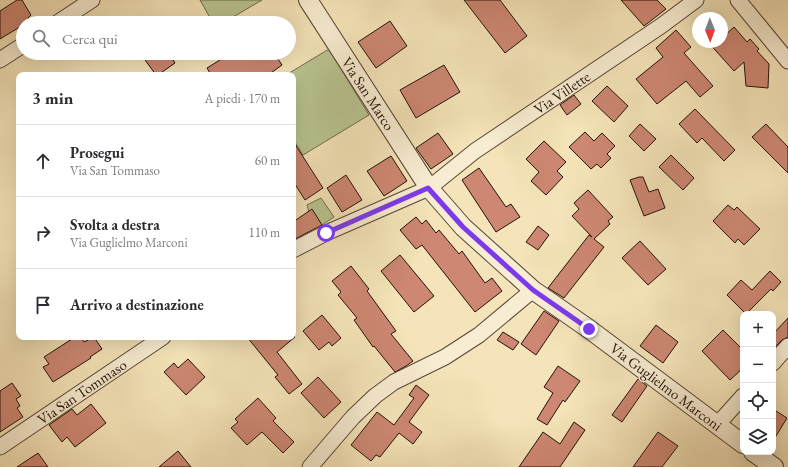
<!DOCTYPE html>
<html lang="it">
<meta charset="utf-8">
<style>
:root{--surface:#fff;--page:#f7f7f7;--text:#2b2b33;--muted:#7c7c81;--line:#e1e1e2}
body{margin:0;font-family:"EB Garamond",serif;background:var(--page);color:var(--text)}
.controls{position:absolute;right:12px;bottom:12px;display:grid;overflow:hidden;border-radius:8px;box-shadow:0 4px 16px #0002}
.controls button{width:36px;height:36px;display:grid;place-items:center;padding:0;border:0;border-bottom:1px solid var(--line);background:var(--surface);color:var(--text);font:20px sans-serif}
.compass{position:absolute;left:692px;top:12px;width:36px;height:36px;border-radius:50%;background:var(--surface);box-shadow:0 4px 16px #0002;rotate:179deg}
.stop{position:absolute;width:12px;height:12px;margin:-9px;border:3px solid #7c3aed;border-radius:50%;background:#fff}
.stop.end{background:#7c3aed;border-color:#fff;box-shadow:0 1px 4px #0008}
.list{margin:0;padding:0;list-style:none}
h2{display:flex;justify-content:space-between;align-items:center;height:52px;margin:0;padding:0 16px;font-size:17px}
h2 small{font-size:13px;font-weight:400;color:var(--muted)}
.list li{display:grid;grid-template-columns:26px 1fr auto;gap:12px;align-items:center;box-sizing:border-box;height:72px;padding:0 16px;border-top:1px solid var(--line)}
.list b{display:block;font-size:15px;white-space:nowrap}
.list p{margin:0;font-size:13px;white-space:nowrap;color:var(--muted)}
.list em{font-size:13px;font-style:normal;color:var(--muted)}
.icon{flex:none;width:22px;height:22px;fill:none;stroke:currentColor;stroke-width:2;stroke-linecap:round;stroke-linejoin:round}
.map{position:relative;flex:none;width:788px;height:467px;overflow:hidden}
.search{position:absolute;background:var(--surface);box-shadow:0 4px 16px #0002;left:16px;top:16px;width:280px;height:44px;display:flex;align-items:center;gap:10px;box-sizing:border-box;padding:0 14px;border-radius:22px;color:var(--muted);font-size:15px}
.panel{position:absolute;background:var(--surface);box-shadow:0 4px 16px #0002;left:16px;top:72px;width:280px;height:268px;border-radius:8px}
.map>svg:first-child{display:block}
.green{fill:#b9c591;stroke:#6e6c4d}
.building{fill:#cd8772;stroke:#231209}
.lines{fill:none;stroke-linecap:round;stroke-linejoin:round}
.minor-casing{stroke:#584635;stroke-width:17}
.tertiary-casing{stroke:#584635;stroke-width:20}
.minor{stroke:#f8edd2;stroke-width:15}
.tertiary{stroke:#f8edd2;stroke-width:18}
.route{stroke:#7c3aed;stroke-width:5}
.labels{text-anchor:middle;stroke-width:3;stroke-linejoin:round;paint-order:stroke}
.street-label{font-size:15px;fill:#231209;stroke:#f8edd2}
</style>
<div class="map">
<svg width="788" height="467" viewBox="0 0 788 467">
<rect width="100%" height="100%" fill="#f5e4b9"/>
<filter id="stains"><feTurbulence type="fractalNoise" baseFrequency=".005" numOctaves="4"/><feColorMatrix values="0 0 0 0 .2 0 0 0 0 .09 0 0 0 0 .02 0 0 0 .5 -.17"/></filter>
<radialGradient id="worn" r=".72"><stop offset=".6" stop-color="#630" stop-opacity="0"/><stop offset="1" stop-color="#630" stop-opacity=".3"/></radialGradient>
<!-- green -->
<g class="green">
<polygon points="200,0 262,0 223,23 213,23"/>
<polygon points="329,49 369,115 303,155 293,139 293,75 286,75"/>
<polygon points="321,198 334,217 322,225 312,210 309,212 307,205"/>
</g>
<!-- building -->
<g class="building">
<polygon points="17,0 22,0 31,15 28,18 30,21 23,23 23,25 0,39 0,11"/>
<polygon points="464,0 500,0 527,36 505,53"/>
<polygon points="621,0 657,0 666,9 644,26"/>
<polygon points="390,21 407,46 376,68 358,42"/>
<polygon points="734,27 747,42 750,39 759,49 757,51 769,64 768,88 746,86 744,62 734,71 708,42 722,42 722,38"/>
<polygon points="676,30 691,47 684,53 713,86 700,97 686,81 657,104 636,79 663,57 656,48"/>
<polygon points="140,53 169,53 175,63 158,75 156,75"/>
<polygon points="231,53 274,53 282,65 268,75 211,75 207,68"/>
<polygon points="444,65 460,92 416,118 400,90"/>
<polygon points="607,86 628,106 614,122 592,101"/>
<polygon points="574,95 581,104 567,115 560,105"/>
<polygon points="695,109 735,150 724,161 702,138 697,143 679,124"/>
<polygon points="640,124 656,139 644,151 629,136"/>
<polygon points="766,124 788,147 788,173 752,137"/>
<polygon points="585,132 594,141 602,133 615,146 607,154 611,158 601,168 597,164 591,169 569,147"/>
<polygon points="438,133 453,154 431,169 416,148"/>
<polygon points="293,141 323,188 305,200 293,181"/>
<polygon points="544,141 566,162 557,171 563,177 546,195 531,181 539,172 526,159"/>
<polygon points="671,155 694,178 683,190 659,167"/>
<polygon points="391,156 407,181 384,196 367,171"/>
<polygon points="479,168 506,207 511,204 520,217 496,232 462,180"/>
<polygon points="346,175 362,200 342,212 327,188"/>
<polygon points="639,177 643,177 649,192 658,189 665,208 644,216 630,180"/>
<polygon points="588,190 613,217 608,221 610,224 594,239 604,247 564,298 548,288 589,235 592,237 572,216 579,209 574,203"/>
<polygon points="728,205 734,210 737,207 760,229 744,245 738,239 735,243 713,221"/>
<polygon points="312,209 322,225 293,240 293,222"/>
<polygon points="416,217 422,224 426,220 436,233 439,230 459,254 462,251 485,283 492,278 502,291 475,312 422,245 416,249 400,230"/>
<polygon points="538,226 549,235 538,250 526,242"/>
<polygon points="640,241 666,269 648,285 622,258"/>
<polygon points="400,255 434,296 414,312 381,271"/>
<polygon points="351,266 369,289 367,291 396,331 391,334 413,361 406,366 395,372 374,346 373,347 354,320 357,318 338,295 341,292 332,281"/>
<polygon points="770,271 781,282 773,291 771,289 746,314 727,295 741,280 752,290"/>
<polygon points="544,311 559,321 536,355 521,344"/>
<polygon points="322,315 341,338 332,346 329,342 319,350 303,331"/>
<polygon points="788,318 788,337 782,340 773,349 773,334"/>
<polygon points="656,325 678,342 663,363 640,346"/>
<polygon points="723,330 743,350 743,368 730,380 702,351"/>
<polygon points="503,332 519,342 513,350 497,340"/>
<polygon points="75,337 81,337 84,342 94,337 102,349 90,357 91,358 53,382 43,367 49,364 44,357"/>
<polygon points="247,337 295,337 277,352 302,384 289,394 275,377 278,375"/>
<polygon points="188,359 205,377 186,395 164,372 174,363 178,368"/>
<polygon points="558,366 580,381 565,402 563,400 547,425 537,419 553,393 544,387"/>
<polygon points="318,377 341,402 324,418 301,393"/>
<polygon points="638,379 647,386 622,422 612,415"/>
<polygon points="12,383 21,396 16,399 20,406 17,408 23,417 0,432 0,391"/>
<polygon points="416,385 429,395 409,422 422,432 413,444 399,433 380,457 376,455 371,461 351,445 377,412 394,425 414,398 409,395"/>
<polygon points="258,398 276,418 273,421 294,442 283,453 262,432 247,445 231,428 238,422 235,419"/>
<polygon points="91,404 106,423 75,447 67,437 62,442 49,425 72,409 77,415"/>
<polygon points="773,409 787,418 773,441"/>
<polygon points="574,422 585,430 560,467 519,467 543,432 560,444"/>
<polygon points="658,432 678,446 662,467 633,467"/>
<polygon points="178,451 191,467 159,467"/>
<polygon points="38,453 48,467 17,467"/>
</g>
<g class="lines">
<defs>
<g id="minor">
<polyline points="738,0 788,61"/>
<polyline points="57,23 92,0"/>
<polyline points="0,60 23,45"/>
<polyline points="293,250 326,233 429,188 475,151 661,26 696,0"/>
<polyline points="773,363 788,346"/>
<polyline points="717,425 743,396"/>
<polyline points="0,447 163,337"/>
<polyline points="310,467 353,417 375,396 394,382 445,357 479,335 533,290"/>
</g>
<g id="tertiary">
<polyline points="308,0 429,188 463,227 533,290 589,329 743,444"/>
<polyline points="753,452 774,467"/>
</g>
</defs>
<!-- minor casing -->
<use href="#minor" class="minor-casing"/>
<!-- tertiary casing -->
<use href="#tertiary" class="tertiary-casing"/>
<!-- minor -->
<use href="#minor" class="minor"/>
<!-- tertiary -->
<use href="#tertiary" class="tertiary"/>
</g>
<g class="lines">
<!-- route -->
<polyline class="route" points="326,233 428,188 463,227 533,290 589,329"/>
</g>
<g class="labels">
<!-- street labels -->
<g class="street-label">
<text transform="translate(562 93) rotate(-34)" y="5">Via Villette</text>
<text transform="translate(368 94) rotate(57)" y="5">Via San Marco</text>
<text transform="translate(666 387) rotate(37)" y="5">Via Guglielmo Marconi</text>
<text transform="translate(82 392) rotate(-34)" y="5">Via San Tommaso</text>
</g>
</g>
<rect width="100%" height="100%" filter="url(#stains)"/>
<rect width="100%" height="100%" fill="url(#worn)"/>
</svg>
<div class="controls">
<button>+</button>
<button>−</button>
<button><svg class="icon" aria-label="locate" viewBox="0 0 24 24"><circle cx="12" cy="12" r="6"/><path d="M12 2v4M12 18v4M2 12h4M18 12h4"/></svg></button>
<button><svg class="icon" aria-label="layers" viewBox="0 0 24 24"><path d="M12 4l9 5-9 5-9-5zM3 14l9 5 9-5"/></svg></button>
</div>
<svg class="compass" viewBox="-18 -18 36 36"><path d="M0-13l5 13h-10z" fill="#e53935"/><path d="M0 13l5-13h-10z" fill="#7c7c81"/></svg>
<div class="stop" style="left:326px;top:233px"></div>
<div class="stop end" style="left:589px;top:329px"></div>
<div class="search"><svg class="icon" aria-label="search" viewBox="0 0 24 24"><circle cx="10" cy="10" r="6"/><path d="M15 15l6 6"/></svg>Cerca qui</div>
<section class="panel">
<h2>3 min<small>A piedi · 170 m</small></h2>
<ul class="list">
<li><svg class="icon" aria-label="ahead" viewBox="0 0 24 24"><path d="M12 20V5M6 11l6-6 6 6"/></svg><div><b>Prosegui</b><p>Via San Tommaso</p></div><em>60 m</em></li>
<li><svg class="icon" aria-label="right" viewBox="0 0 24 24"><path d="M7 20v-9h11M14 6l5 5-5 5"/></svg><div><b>Svolta a destra</b><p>Via Guglielmo Marconi</p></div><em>110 m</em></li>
<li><svg class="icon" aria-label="arrive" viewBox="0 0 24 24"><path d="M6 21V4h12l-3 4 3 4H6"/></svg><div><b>Arrivo a destinazione</b></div></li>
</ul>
</section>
</div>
